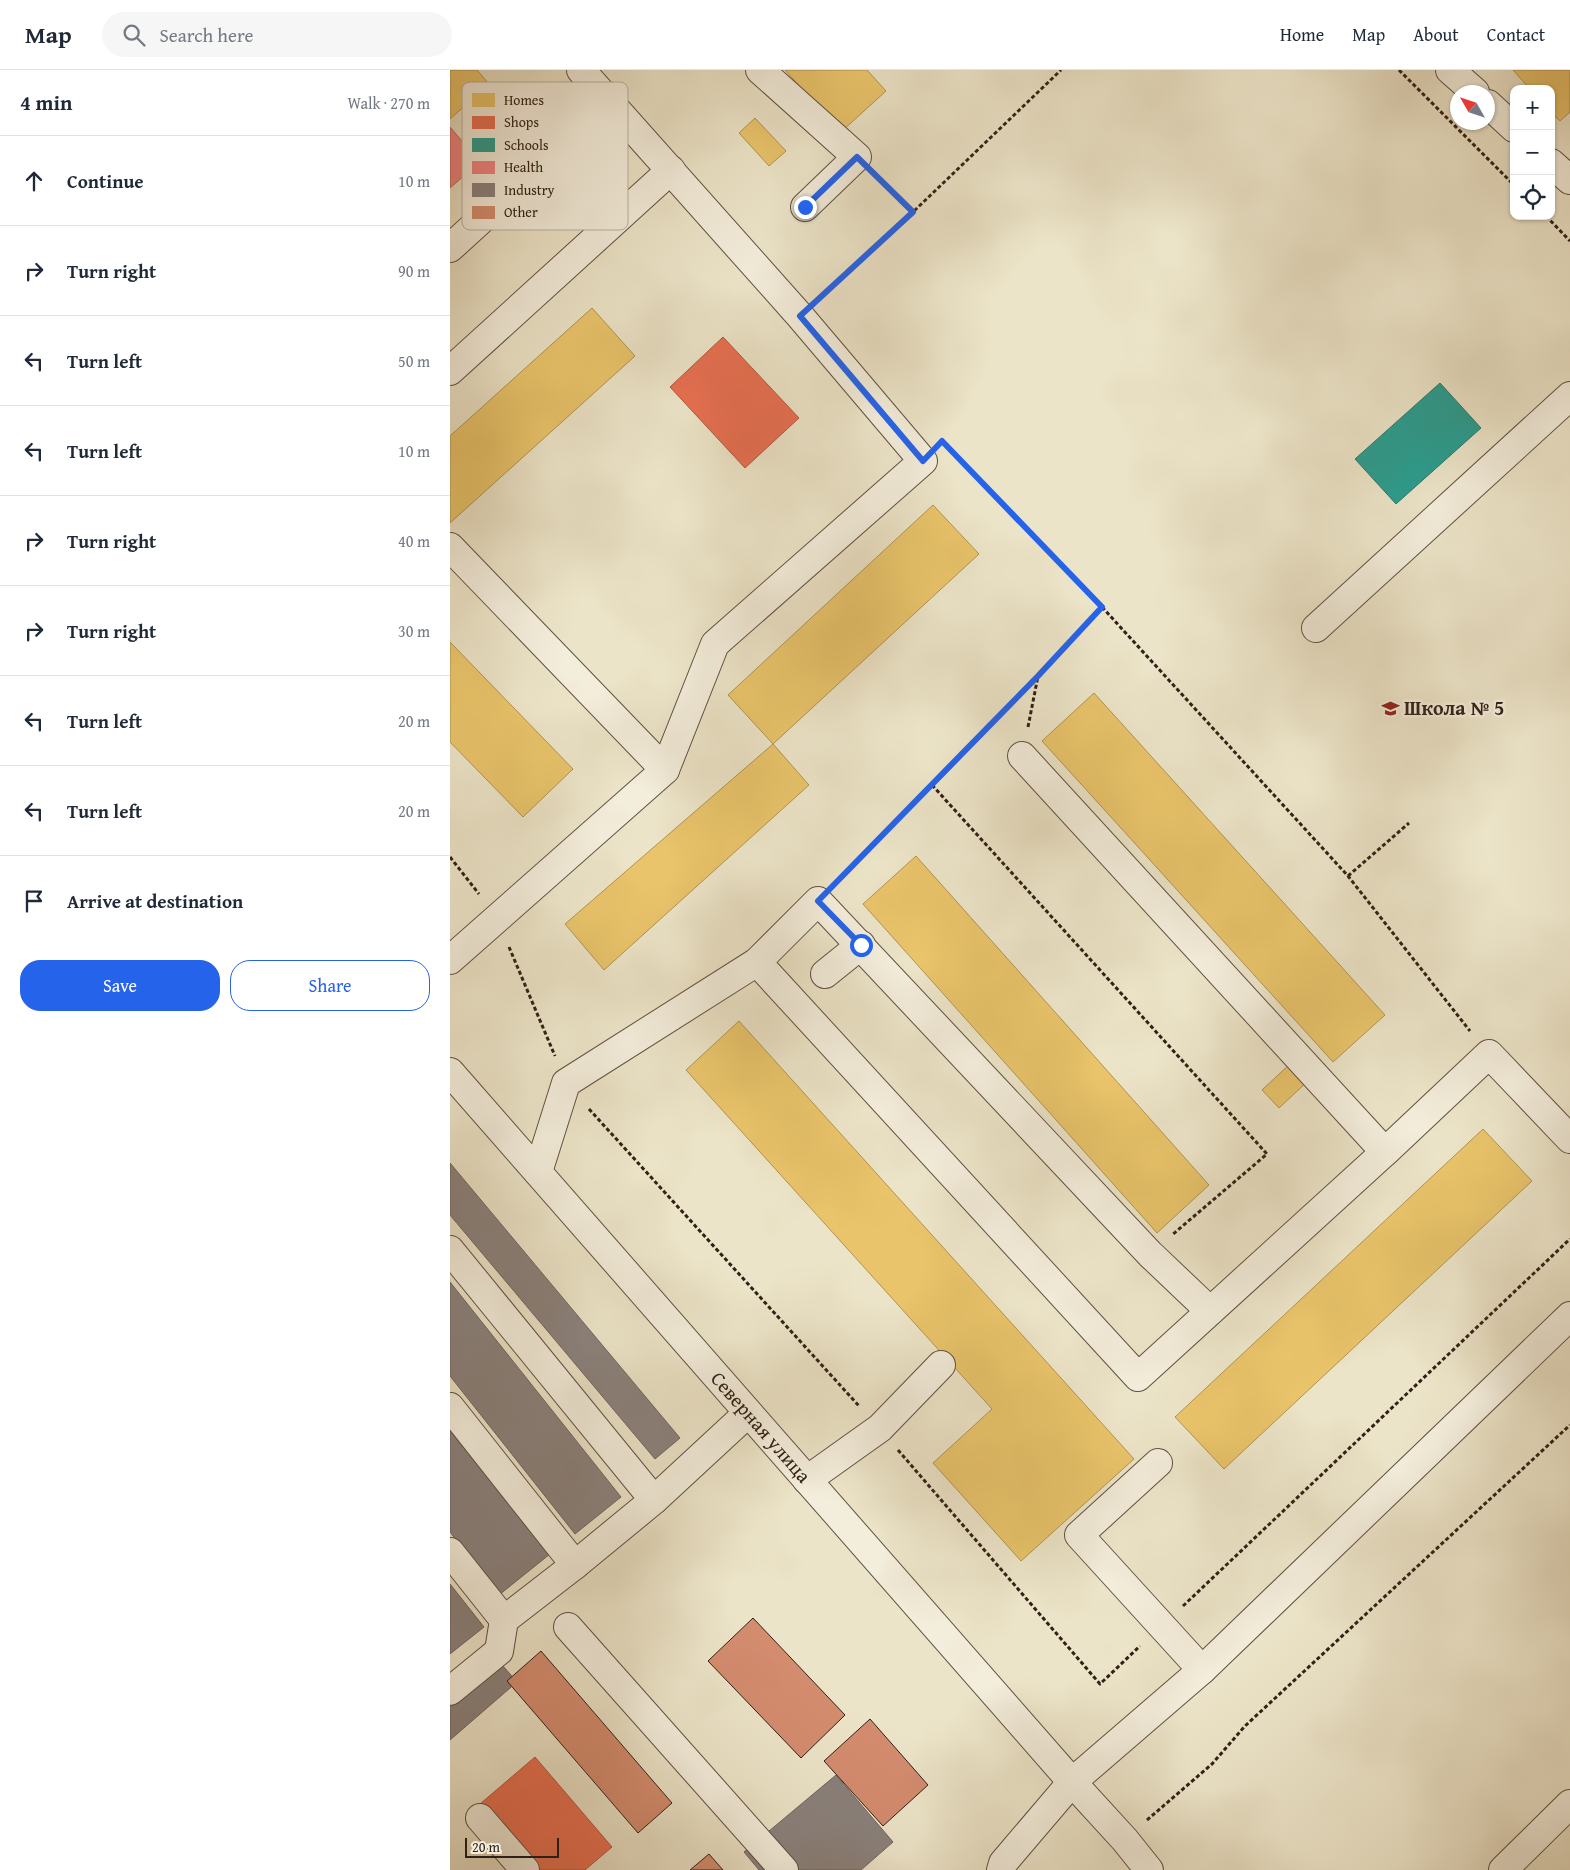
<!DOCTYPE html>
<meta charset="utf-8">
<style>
:root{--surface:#fff;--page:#f6f6f7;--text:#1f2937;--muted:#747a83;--line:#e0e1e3;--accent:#2563eb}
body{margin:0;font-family:"Gentium Book Plus",serif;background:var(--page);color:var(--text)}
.controls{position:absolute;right:15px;top:15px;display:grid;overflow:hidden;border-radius:10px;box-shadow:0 1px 4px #0004}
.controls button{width:45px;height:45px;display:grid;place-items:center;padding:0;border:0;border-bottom:1px solid var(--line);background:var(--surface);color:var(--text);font:25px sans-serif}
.compass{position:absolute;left:1000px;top:15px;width:45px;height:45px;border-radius:50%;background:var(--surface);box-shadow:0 1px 4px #0004;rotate:309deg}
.scale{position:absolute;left:15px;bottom:12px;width:94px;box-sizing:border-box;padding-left:5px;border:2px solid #312017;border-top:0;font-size:14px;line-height:18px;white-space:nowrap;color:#312017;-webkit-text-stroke:4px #f3eddb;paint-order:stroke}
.stop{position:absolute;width:15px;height:15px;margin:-11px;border:4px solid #2563eb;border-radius:50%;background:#fff}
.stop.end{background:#2563eb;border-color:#fff;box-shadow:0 1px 5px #0008}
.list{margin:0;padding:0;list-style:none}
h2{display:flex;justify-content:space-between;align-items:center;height:65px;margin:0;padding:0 20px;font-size:21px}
h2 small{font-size:16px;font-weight:400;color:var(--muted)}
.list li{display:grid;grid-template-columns:32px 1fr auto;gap:15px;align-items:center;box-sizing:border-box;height:90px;padding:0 20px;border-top:1px solid var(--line)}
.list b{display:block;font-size:19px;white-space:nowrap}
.list em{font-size:16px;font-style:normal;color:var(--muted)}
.actions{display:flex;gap:10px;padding:15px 20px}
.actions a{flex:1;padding:11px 0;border:1px solid var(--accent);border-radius:20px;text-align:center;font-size:18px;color:var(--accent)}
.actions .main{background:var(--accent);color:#fff}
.icon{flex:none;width:28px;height:28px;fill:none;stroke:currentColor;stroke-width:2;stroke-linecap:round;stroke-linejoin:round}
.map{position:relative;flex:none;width:1120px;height:1800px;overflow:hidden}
header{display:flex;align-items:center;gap:30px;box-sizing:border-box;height:70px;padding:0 25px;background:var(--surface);border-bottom:1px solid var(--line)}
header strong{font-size:24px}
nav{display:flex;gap:28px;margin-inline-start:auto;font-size:18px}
.search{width:350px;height:45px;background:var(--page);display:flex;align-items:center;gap:12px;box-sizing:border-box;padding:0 18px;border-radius:28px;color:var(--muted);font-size:19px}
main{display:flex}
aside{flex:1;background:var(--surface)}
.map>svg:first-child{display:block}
.homes{fill:#e9c46a;stroke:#b29351}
.shops{fill:#e76f51;stroke:#b05740}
.schools{fill:#2a9d8f;stroke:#2c786b}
.health{fill:#f28482;stroke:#b86662}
.industry{fill:#8a817c;stroke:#6f645e}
.building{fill:#d48c6f;stroke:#312017}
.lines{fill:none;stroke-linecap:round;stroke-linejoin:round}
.minor-casing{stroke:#605143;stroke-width:30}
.path{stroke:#312017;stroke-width:3;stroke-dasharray:4 2.5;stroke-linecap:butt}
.minor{stroke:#f3eddb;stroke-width:28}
.route{stroke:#2563eb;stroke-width:6}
.labels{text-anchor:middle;stroke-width:5;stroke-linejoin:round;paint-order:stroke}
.poi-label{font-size:20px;font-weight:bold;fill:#312017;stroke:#f3eddb;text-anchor:start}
.street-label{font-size:20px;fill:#312017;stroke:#f3eddb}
.key{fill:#f3eddb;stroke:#b9b0a0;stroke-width:1}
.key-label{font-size:14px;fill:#312017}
</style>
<header>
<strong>Map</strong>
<div class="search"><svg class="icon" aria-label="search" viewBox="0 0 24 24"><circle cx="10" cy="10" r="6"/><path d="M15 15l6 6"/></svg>Search here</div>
<nav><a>Home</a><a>Map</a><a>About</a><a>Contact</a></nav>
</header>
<main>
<aside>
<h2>4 min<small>Walk · 270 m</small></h2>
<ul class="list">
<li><svg class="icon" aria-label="ahead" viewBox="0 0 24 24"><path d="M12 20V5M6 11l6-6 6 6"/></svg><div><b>Continue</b></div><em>10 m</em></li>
<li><svg class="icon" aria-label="right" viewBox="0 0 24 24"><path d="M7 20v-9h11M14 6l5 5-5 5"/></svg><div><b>Turn right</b></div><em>90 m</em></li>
<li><svg class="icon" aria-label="left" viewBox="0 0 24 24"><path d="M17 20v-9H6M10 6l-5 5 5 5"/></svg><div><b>Turn left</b></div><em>50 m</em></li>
<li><svg class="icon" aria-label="left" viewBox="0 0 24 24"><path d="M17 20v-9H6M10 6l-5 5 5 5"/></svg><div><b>Turn left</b></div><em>10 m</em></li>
<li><svg class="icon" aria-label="right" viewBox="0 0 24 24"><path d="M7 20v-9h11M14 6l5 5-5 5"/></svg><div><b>Turn right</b></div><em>40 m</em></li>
<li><svg class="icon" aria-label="right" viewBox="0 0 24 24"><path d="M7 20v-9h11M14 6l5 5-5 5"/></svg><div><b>Turn right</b></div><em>30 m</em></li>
<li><svg class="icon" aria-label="left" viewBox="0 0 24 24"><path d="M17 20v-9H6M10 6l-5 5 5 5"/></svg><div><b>Turn left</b></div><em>20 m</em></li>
<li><svg class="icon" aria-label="left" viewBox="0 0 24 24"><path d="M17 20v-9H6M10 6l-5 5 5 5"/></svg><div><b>Turn left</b></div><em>20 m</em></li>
<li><svg class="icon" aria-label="arrive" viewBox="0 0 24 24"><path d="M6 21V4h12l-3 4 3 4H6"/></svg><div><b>Arrive at destination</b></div></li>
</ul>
<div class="actions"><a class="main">Save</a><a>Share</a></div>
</aside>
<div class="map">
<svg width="1120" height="1800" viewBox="0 0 1120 1800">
<rect width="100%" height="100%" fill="#ece4c8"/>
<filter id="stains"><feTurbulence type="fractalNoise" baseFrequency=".004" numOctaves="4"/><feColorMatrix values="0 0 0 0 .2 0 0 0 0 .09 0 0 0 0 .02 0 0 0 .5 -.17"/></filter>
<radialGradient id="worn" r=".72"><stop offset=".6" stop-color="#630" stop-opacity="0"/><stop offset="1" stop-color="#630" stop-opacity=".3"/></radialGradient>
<!-- homes -->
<g class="homes">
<polygon points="0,0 27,0 39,14 0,49"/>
<polygon points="335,0 417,0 436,21 391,62"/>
<polygon points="1063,0 1120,0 1120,42 1110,51 1101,42 1101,19 1080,19"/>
<polygon points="305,48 336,81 319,96 289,63"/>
<polygon points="142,238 185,286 0,453 0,366"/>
<polygon points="483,435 529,484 323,674 278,625"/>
<polygon points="0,572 123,699 73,747 0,672"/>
<polygon points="644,623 935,945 883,992 592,671"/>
<polygon points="323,674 359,715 154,900 115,854"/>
<polygon points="466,786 759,1115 707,1163 413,834"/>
<polygon points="289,951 684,1389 571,1491 483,1393 542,1339 236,1000"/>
<polygon points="842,992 859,1010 829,1038 812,1020"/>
<polygon points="1033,1059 1082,1111 774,1399 725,1347"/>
</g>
<!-- shops -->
<g class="shops">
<polygon points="273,267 349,348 295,398 220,317"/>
<polygon points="85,1687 162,1777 135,1800 87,1800 30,1734"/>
</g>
<!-- schools -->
<polygon class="schools" points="990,313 1031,358 946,434 905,389"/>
<!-- health -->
<polygon class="health" points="0,57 30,92 0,118"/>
<!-- industry -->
<g class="industry">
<polygon points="0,1093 230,1368 205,1389 0,1145"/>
<polygon points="0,1212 171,1427 125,1464 0,1306"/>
<polygon points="0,1357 100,1484 49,1525 0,1462"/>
<polygon points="0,1514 34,1557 0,1584"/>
<polygon points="46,1588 67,1612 0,1670 0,1628"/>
<polygon points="386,1705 443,1772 411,1800 309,1800 294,1782"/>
</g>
<!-- building -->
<g class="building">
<polygon points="303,1548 395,1645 351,1688 258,1591"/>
<polygon points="91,1581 222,1733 188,1763 57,1611"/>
<polygon points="420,1649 478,1715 433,1756 374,1691"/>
<polygon points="259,1784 273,1800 240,1800"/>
</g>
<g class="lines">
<defs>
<g id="minor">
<polyline points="131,0 350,246 473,391 265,574 215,700"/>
<polyline points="310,0 407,87 355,137"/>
<polyline points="1000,0 1025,22"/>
<polyline points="1038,34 1064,58"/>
<polyline points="1101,93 1120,110"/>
<polyline points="0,178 160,32"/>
<polyline points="0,301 221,100"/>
<polyline points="0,477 215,700 0,890"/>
<polyline points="866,558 1120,326"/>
<polyline points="572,686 935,1082 1039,984 1120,1069"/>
<polyline points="307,892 688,1307 935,1082"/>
<polyline points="375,904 411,875"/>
<path id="s1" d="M0 1002 622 1712 675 1770 699 1800"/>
<polyline points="88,1102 116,1013 307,892 368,831 700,1184 760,1241"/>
<polyline points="0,1180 204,1430 298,1343"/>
<polyline points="0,1337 125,1495 204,1430"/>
<polyline points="708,1393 629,1465 752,1600"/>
<polyline points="357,1410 430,1358 491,1295"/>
<polyline points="0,1482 54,1550"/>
<polyline points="118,1557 334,1800"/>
<polyline points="0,1621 49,1581 54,1550 125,1495"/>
<polyline points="30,1748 75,1800"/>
<polyline points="551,1800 553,1793 622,1712 752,1600 1120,1246"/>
<polyline points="1053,1800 1120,1734"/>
</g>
</defs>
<!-- minor casing -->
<use href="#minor" class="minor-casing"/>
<!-- path -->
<g class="path">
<polyline points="949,0 1064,115"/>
<polyline points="427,107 463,142 611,0"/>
<polyline points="1096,146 1120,171"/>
<polyline points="372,226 463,142"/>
<polyline points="652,537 898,806 1020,961"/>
<polyline points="578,657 588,606"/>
<polyline points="482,715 817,1084 722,1165"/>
<polyline points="0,787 29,824"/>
<polyline points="898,806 959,753"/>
<polyline points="389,810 588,606 652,537 501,380"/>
<polyline points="59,877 105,986"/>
<polyline points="139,1039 409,1336"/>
<polyline points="448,1380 650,1614 690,1576"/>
<polyline points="733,1536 1120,1169"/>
<polyline points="697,1750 762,1694 795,1656 1120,1355"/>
</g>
<!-- minor -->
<use href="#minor" class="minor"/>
</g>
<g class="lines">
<!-- route -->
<polyline class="route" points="355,137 407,87 463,142 350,246 473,391 492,371 652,537 588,606 368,831 411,875"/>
</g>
<!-- icons -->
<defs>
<symbol id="school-bare" viewBox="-9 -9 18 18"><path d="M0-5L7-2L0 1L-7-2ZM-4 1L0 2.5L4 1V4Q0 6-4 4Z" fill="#8f2418" stroke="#f3eddb" stroke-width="2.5" paint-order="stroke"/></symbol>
</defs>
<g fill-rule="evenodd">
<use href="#school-bare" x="928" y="626" width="25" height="25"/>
</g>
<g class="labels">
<!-- poi labels -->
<g class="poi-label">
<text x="954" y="645">Школа № 5</text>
</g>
<!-- street labels -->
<g class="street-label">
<text dy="7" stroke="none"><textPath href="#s1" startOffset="472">Северная улица</textPath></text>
</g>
</g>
<!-- legend -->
<rect x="12" y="12" width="166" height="148" rx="8" class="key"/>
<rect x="22" y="23" width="23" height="14" fill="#e9c46a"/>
<rect x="22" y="46" width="23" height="13" fill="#e76f51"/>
<rect x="22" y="68" width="23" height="14" fill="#2a9d8f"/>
<rect x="22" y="91" width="23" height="13" fill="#f28482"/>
<rect x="22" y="113" width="23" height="14" fill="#8a817c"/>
<rect x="22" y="136" width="23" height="13" fill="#d48c6f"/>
<g class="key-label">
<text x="54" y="35">Homes</text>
<text x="54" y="57">Shops</text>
<text x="54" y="80">Schools</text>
<text x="54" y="102">Health</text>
<text x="54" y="125">Industry</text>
<text x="54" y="147">Other</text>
</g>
<rect width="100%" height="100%" filter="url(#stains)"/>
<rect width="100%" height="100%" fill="url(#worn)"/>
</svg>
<div class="controls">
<button>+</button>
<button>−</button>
<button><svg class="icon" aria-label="locate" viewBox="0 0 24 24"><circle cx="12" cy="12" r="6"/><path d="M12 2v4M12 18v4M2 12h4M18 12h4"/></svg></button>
</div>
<svg class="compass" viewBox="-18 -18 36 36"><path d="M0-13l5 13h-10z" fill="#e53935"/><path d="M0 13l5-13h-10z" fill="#747a83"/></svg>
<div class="scale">20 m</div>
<div class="stop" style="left:411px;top:875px"></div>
<div class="stop end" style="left:355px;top:137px"></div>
</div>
</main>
